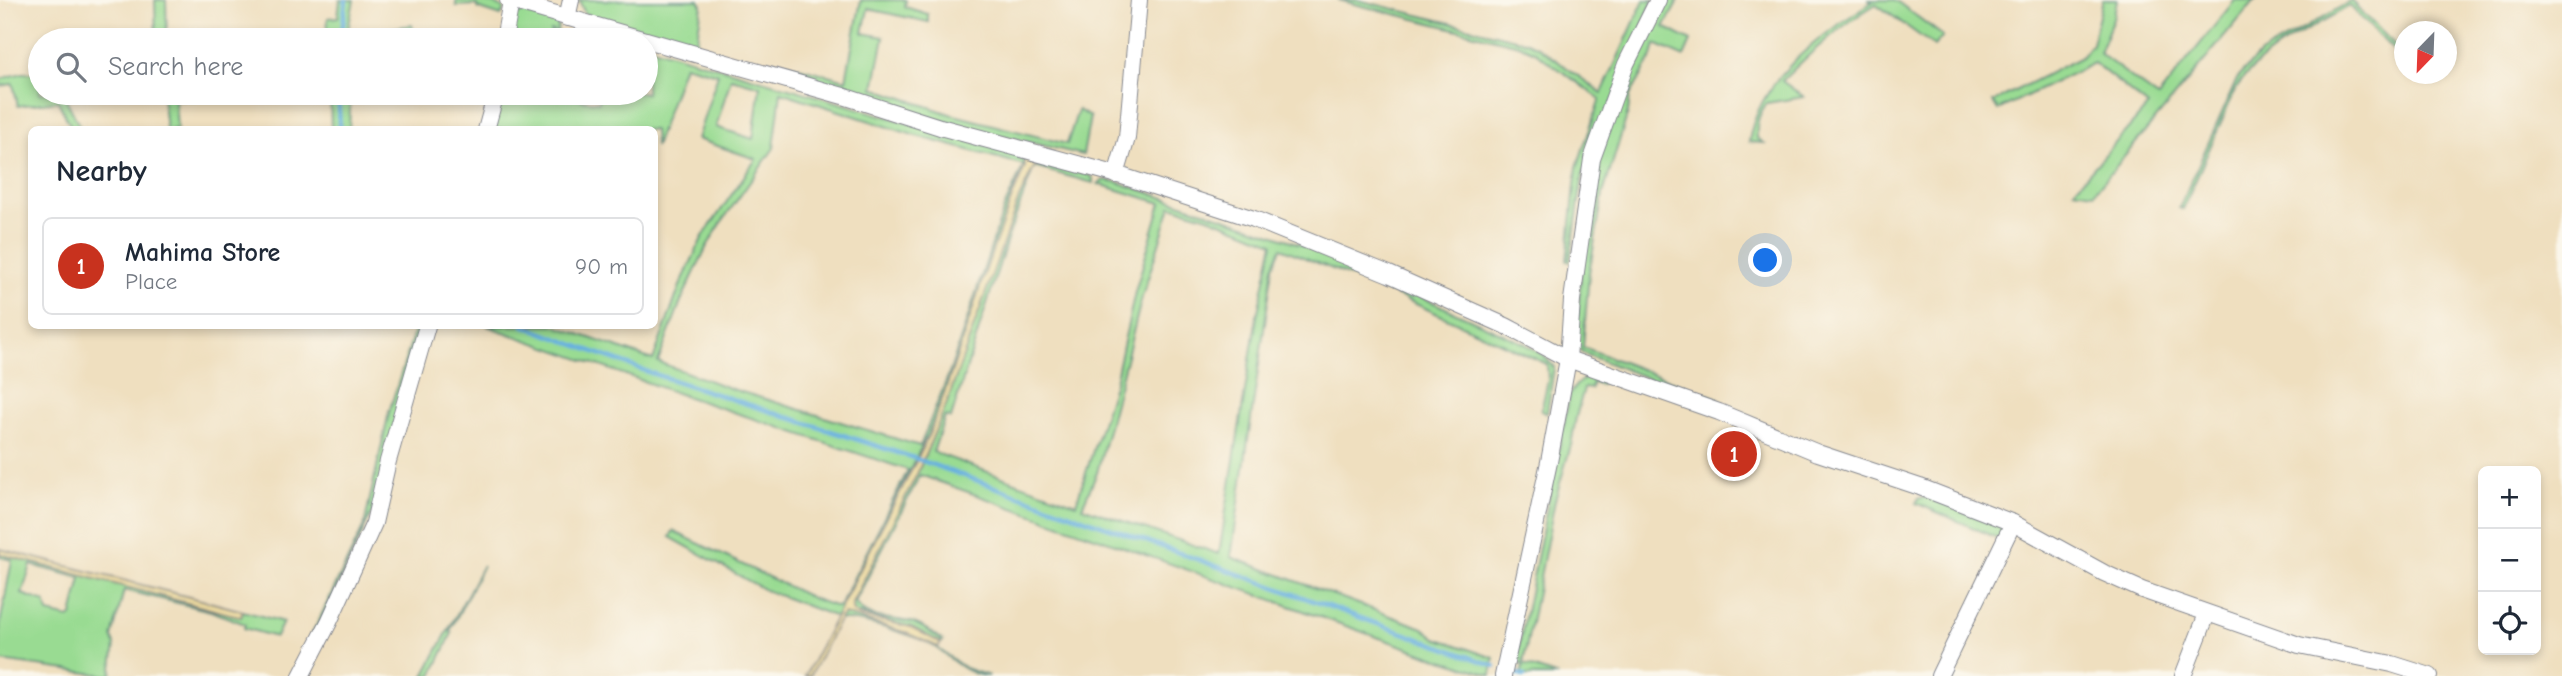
<!DOCTYPE html>
<html lang="en">
<head>
<meta charset="utf-8">
<style>
  :root { --surface:#fff; --page:#f6f6f7; --text:#1f2937; --muted:#747a83; --line:#e0e1e3; --accent:#c8321e }
  body { margin:0; font-family:"Comic Neue",sans-serif; background:var(--page); color:var(--text) }
  .controls { position:absolute; right:21px; bottom:21px; display:grid; overflow:hidden; border-radius:10px; box-shadow:0 4px 10px #0003 }
  .controls button { width:63px; height:63px; display:grid; place-items:center; padding:0; border:0; border-bottom:2px solid var(--line); background:var(--surface); color:var(--text); font:35px sans-serif }
  .compass { position:absolute; left:2394px; top:21px; width:63px; height:63px; border-radius:50%; background:var(--surface); box-shadow:0 4px 10px #0003; rotate:203deg }
  .you { position:absolute; left:1766px; top:261px; width:24px; height:24px; margin:-18px; border:5px solid #fff; border-radius:50%; background:#1a73e8; box-shadow:0 0 0 10px #1a73e833 }
  .badge { display:grid; place-items:center; width:46px; height:46px; border-radius:50%; background:var(--accent); color:#fff; font-size:23px; font-weight:700 }
  .pin { position:absolute; translate:-50% -50%; border:4px solid #fff; box-shadow:0 2px 7px #0006 }
  .list { margin:0; padding:0; list-style:none }
  h2 { display:flex; justify-content:space-between; align-items:center; height:91px; margin:0; padding:0 28px; font-size:30px }
  h2 small { font-size:23px; font-weight:400; color:var(--muted) }
  .list li { display:grid; grid-template-columns:46px 1fr auto; gap:21px; align-items:center; box-sizing:border-box; height:98px; margin:0 14px 14px; padding:0 14px; border:2px solid var(--line); border-radius:10px }
  .list b { display:block; font-size:26px; white-space:nowrap }
  .list p { margin:0; font-size:23px; white-space:nowrap; color:var(--muted) }
  .list em { font-size:23px; font-style:normal; color:var(--muted) }
  .icon { flex:none; width:38px; height:38px; fill:none; stroke:currentColor; stroke-width:2; stroke-linecap:round; stroke-linejoin:round }
  .map { position:relative; flex:none; width:2562px; height:676px; overflow:hidden }
  .search { position:absolute; background:var(--surface); box-shadow:0 4px 10px #0003; left:28px; top:28px; width:630px; height:77px; display:flex; align-items:center; gap:18px; box-sizing:border-box; padding:0 24px; border-radius:38px; color:var(--muted); font-size:26px }
  .panel { position:absolute; background:var(--surface); box-shadow:0 4px 10px #0003; left:28px; top:126px; width:630px; height:203px; border-radius:10px }
  .map>svg:first-child { display:block }
</style>
</head>
<body>
<div class="map">
<svg width="2562" height="676" viewBox="0 0 2562 676">
  <rect width="100%" height="100%" fill="#fbf7ec"/>
  <filter id="ink" filterUnits="userSpaceOnUse"><feTurbulence type="fractalNoise" baseFrequency=".0143" numOctaves="2"/><feDisplacementMap in="SourceGraphic" scale="14" xChannelSelector="R" yChannelSelector="G"/><feConvolveMatrix kernelMatrix="1 2 1 2 8 2 1 2 1" color-interpolation-filters="sRGB"/></filter>
  <filter id="wash" filterUnits="userSpaceOnUse"><feTurbulence type="fractalNoise" baseFrequency=".00686" numOctaves="4" result="noise"/><feDisplacementMap in="SourceGraphic" scale="28" xChannelSelector="R" yChannelSelector="G"/><feGaussianBlur stdDeviation="1.57" result="paint"/><feColorMatrix in="noise" values="0 0 0 0 0 0 0 0 0 0 0 0 0 0 0 0 0 1.4 0 .05"/><feComposite in="paint" operator="in"/></filter>
  <g filter="url(#wash)">
    <rect width="100%" height="100%" fill="#efdfbf"/>
    <!-- green -->
    <g fill="#99db92" stroke="#5a8578" stroke-width="2" fill-rule="evenodd">
      <polygon points="155,0 166,0 167,40 156,40"/>
      <polygon points="340,0 354,0 347,35 412,25 416,40 308,40 309,32 327,33 328,18 338,17"/>
      <path d="M 456,0 C 472,0 491,0 504,9 L 501,16 L 477,8 L 477,5 L 456,6 Z"/>
      <polygon points="579,0 699,0 702,5 696,46 591,18 585,14"/>
      <polygon points="861,0 906,0 905,7 928,14 928,22 868,9 863,33 884,37 874,88 950,114 1067,144 1078,110 1090,117 1083,155 935,119 779,70 780,62 846,80"/>
      <polygon points="1338,0 1358,0 1527,42 1538,47 1602,93 1644,0 1653,0 1583,174 1570,262 1567,260 1577,167 1600,99 1535,52 1519,45"/>
      <path d="M 1667,0 L 1679,0 L 1664,27 L 1691,41 L 1684,57 L 1655,44 L 1652,57 L 1630,96 L 1628,112 L 1603,194 L 1589,273 L 1583,347 L 1719,399 L 1712,403 L 1588,355 L 1581,351 L 1576,343 C 1581,285 1582,224 1597,168 C 1613,109 1639,54 1667,0 Z"/>
      <path d="M 1868,0 L 1895,0 L 1943,36 L 1934,46 L 1876,4 C 1839,27 1813,50 1782,81 L 1804,97 L 1767,103 C 1758,115 1756,124 1757,138 L 1764,143 L 1749,142 C 1758,78 1821,35 1872,2 Z"/>
      <polygon points="2103,0 2117,0 2113,19 2099,53 2158,97 2235,0 2255,0 2094,193 2074,190 2148,106 2094,63 1998,110 1993,102 2083,56 2092,44"/>
      <path d="M 2351,1 L 2403,53 L 2400,57 L 2350,6 C 2310,29 2262,49 2236,88 L 2183,209 L 2179,208 L 2238,77 L 2260,54 Z"/>
      <path d="M 523,12 L 556,21 L 558,25 L 557,32 L 551,31 L 550,40 L 507,40 C 510,28 510,15 523,12 Z"/>
      <path d="M 646,46 L 1021,156 L 1025,161 L 1007,209 L 965,338 L 929,432 L 836,617 L 765,590 L 670,537 L 673,531 L 814,599 L 837,607 L 840,605 L 908,470 L 691,398 L 487,326 L 556,326 L 653,360 L 680,286 L 702,238 L 756,159 L 697,139 L 718,74 L 684,65 L 655,147 L 654,130 L 490,129 L 500,93 L 581,93 L 581,100 L 599,102 L 600,93 L 646,93 ZM 731,78 L 760,86 L 753,139 L 716,127 ZM 781,92 L 916,136 L 1024,165 L 1004,208 L 950,371 L 920,446 L 732,389 L 658,362 L 681,301 L 706,248 L 723,220 L 774,148 Z"/>
      <polygon points="22,73 40,73 40,93 63,93 81,129 72,129 58,101 18,106 13,84 0,86 0,79"/>
      <polygon points="162,93 198,93 198,100 175,99 177,129 166,129"/>
      <polygon points="330,93 351,93 349,129 331,129"/>
      <path d="M 1041,163 L 1088,175 L 1093,178 L 1093,183 L 1034,167 L 1007,240 L 951,418 L 945,417 L 933,452 L 1076,504 L 1115,382 L 1135,292 L 1161,203 L 1098,184 L 1104,180 L 1117,182 L 1275,235 L 1324,253 L 1525,344 L 1544,356 L 1554,367 L 1547,413 L 1541,411 L 1548,380 L 1547,364 L 1394,294 L 1281,248 L 1273,267 L 1231,557 L 1423,628 L 1436,638 L 1494,658 L 1491,675 L 1439,659 L 920,475 L 855,602 C 865,622 895,617 914,623 C 924,627 934,634 943,641 L 941,643 L 911,627 L 855,613 L 852,607 L 854,595 L 917,474 L 945,408 L 1019,198 L 1034,167 ZM 1171,206 L 1208,217 L 1273,243 L 1257,316 L 1219,554 L 1082,507 L 1097,473 L 1142,297 Z"/>
      <polygon points="416,326 423,326 374,508 296,676 292,676 364,526 389,412"/>
      <path d="M 1598,376 L 1613,381 L 1612,384 L 1603,381 L 1601,385 L 1593,382 L 1591,389 L 1584,388 L 1576,417 L 1571,445 L 1555,500 L 1523,664 L 1558,676 L 1521,676 L 1523,665 L 1516,662 L 1570,394 C 1577,382 1583,377 1598,376 Z"/>
      <polygon points="1919,498 1929,498 2015,532 1997,538 1916,503"/>
      <path d="M 0,554 L 241,617 L 243,611 L 283,622 L 276,637 L 244,628 L 245,624 L 211,611 L 124,590 L 112,637 L 115,644 L 111,676 L 0,661 L 0,624 L 12,560 L 0,557 ZM 31,565 L 81,578 L 72,616 L 69,618 L 48,613 L 45,602 L 22,594 Z"/>
      <polygon points="483,565 450,631 452,633 432,676 424,676"/>
      <path d="M 845,614 L 926,640 L 965,668 L 989,676 C 965,676 952,658 933,646 C 916,635 856,618 838,620 Z"/>
    </g>
    <!-- sand -->
    <g fill="#eeda9e" stroke="#84847e" stroke-width="2">
      <path d="M 1021,156 L 1041,163 L 1034,167 L 1019,198 L 945,408 L 917,474 L 852,603 L 852,610 L 860,616 L 911,627 L 941,643 L 938,647 L 904,632 L 844,614 L 840,618 L 810,676 L 805,676 C 830,629 854,582 878,534 C 896,499 916,465 931,429 C 965,342 987,253 1025,167 L 1025,161 Z"/>
      <polygon points="0,549 213,603 243,611 241,617 0,554"/>
    </g>
    <g fill="none" stroke-linecap="round" stroke-linejoin="round">
      <!-- stream -->
      <g stroke="#68b0e0" stroke-width="4.5">
        <polyline points="341,40 346,0"/>
        <polyline points="338,93 340,130"/>
        <polyline points="524,326 651,373 914,458 1495,666"/>
        <polyline points="1514,673 1524,676"/>
      </g>
    </g>
  </g>
  <g filter="url(#ink)">
    <g fill="none" stroke-linecap="round" stroke-linejoin="round">
      <defs>
        <g id="street">
          <polyline points="508,0 645,40"/>
          <polyline points="567,18 571,0"/>
          <polyline points="504,40 511,1"/>
          <polyline points="646,40 843,96 940,127 1122,176 1254,219 1389,274 1506,326 1568,359 1719,412 1818,453 1920,487 2013,523 2104,573 2142,590 2299,645 2392,664 2430,676"/>
          <polyline points="486,130 496,93"/>
          <polyline points="1116,175 1127,138 1139,0"/>
          <polyline points="301,676 329,622 374,523 388,461 427,326"/>
          <polyline points="1503,676 1549,462 1568,359 1572,300 1592,159 1626,64 1658,0"/>
          <polyline points="1939,676 2013,523"/>
          <polyline points="2183,676 2207,614"/>
        </g>
      </defs>
      <!-- street casing -->
      <use href="#street" stroke="#85878e" stroke-width="18"/>
      <!-- street -->
      <use href="#street" stroke="#fff" stroke-width="16"/>
    </g>
  </g>
</svg>
<div class="controls">
<button>+</button>
<button>−</button>
<button><svg class="icon" aria-label="locate" viewBox="0 0 24 24"><circle cx="12" cy="12" r="6"/><path d="M12 2v4M12 18v4M2 12h4M18 12h4"/></svg></button>
</div>
<svg class="compass" viewBox="-18 -18 36 36"><path d="M0-13l5 13h-10z" fill="#e53935"/><path d="M0 13l5-13h-10z" fill="#747a83"/></svg>
<div class="you"></div>
<div class="pin badge" style="left:1734px;top:454px">1</div>
<div class="search"><svg class="icon" aria-label="search" viewBox="0 0 24 24"><circle cx="10" cy="10" r="6"/><path d="M15 15l6 6"/></svg>Search here</div>
<section class="panel">
<h2>Nearby<small></small></h2>
<ul class="list">
<li><span class="badge">1</span><div><b>Mahima Store</b><p>Place</p></div><em>90 m</em></li>
</ul>
</section>
</div>
</body>
</html>
